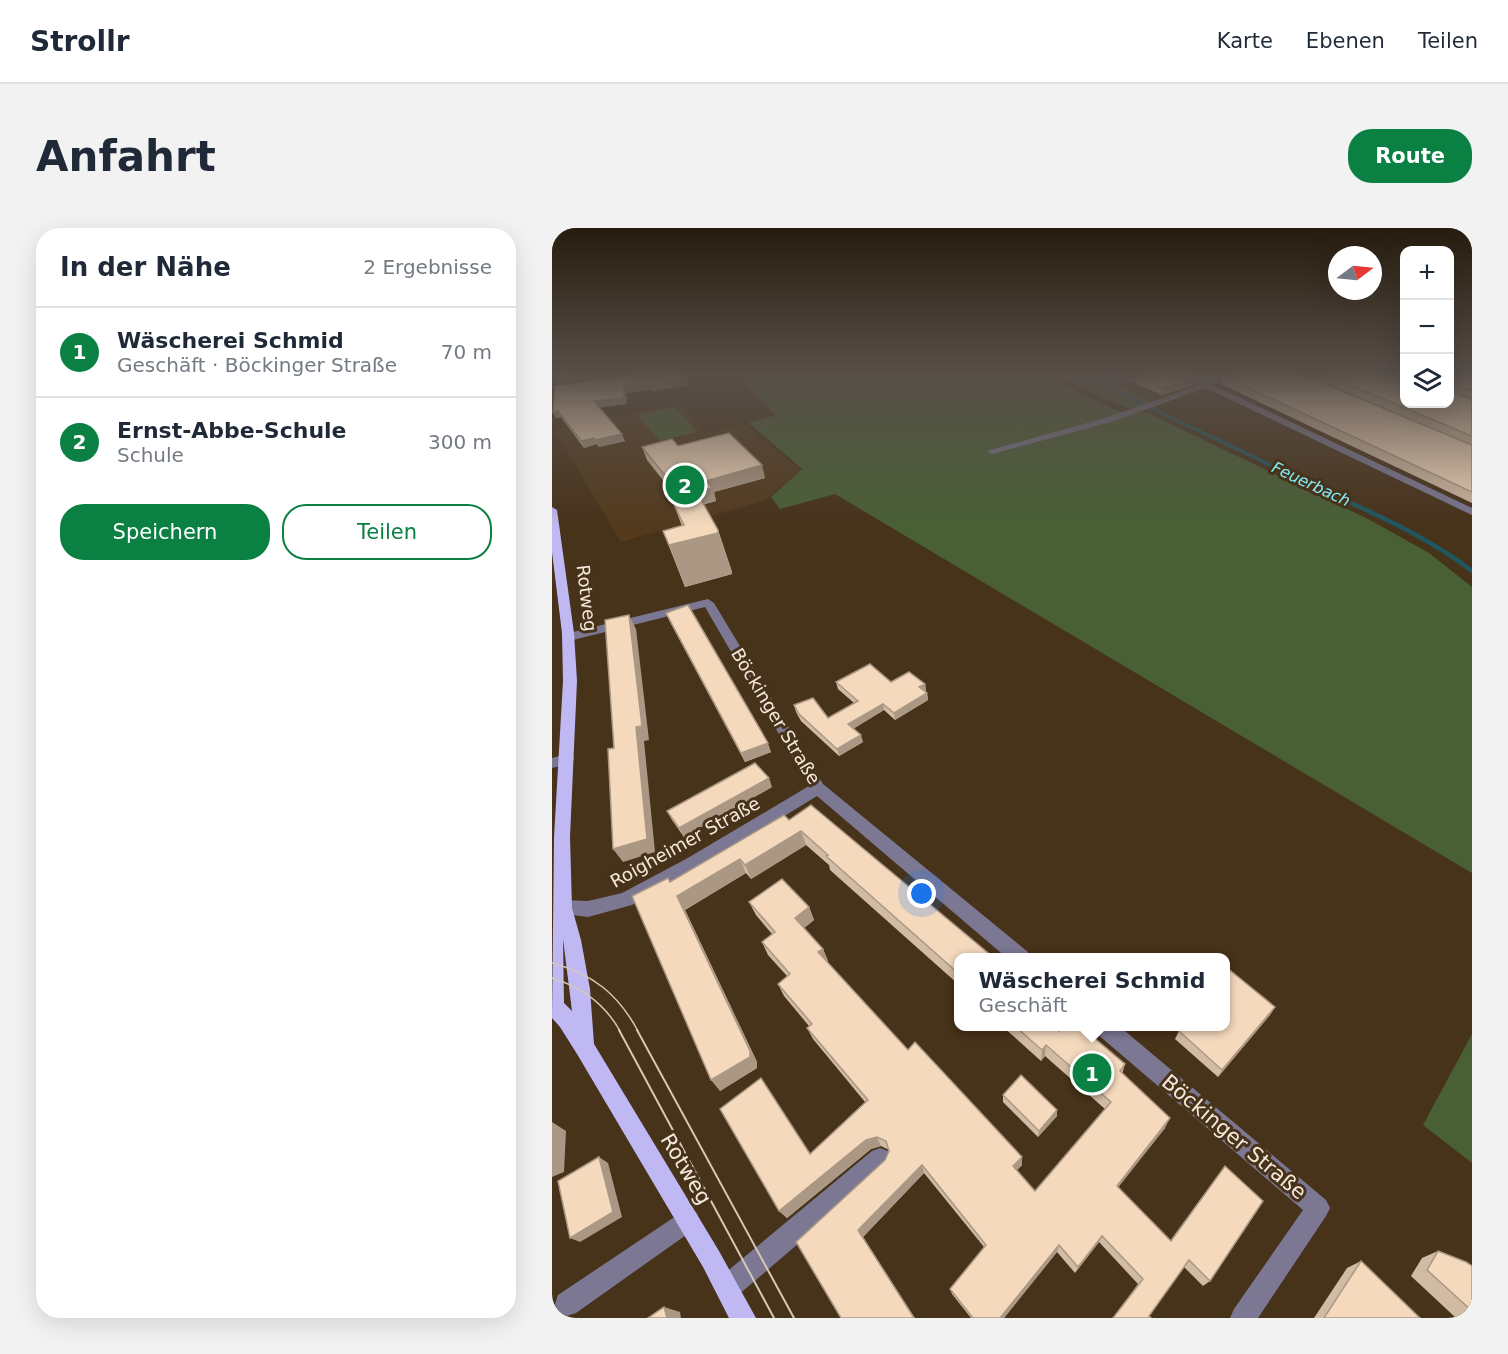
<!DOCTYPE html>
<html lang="de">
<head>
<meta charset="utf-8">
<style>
  :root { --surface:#fff; --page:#f2f2f3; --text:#1f2937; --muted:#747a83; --line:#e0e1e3; --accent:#0b8043 }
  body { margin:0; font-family:"DejaVu Sans",sans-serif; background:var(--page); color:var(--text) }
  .controls { position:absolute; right:18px; top:18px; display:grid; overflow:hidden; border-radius:12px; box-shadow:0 6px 24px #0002 }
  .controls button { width:54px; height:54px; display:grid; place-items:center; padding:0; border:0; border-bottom:2px solid var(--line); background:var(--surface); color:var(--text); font:30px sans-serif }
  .compass { position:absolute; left:776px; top:18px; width:54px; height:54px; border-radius:50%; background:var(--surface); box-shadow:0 6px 24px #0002; rotate:74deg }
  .you { position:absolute; left:370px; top:666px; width:21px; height:21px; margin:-15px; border:4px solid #fff; border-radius:50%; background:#1a73e8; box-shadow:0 0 0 9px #1a73e833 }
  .badge { display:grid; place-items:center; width:39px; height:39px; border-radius:50%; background:var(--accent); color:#fff; font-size:20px; font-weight:700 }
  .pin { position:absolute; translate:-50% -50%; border:3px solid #fff; box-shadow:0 2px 6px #0006 }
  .popup { position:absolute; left:402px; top:725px; width:276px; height:78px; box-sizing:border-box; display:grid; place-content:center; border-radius:12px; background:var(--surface); filter:drop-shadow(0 2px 4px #0005); font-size:20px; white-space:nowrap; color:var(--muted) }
  .popup b { font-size:22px; color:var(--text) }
  .popup::after { content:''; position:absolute; left:50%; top:100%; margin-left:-12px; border:12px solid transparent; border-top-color:var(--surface) }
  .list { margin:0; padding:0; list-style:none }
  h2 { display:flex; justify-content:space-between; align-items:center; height:78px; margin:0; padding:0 24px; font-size:26px }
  h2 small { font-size:20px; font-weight:400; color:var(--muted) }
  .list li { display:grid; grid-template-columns:39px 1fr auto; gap:18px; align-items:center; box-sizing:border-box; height:90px; padding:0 24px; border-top:2px solid var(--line) }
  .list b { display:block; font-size:22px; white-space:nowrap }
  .list p { margin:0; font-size:20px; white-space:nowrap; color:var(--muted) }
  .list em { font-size:20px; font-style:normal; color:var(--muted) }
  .actions { display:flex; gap:12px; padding:18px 24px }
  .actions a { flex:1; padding:14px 0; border:2px solid var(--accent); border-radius:24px; text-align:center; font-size:21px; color:var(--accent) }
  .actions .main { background:var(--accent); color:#fff }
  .icon { flex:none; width:33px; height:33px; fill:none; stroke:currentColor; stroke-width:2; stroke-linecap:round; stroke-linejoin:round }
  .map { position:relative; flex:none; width:920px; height:1090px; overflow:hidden; border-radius:24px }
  header { display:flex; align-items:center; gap:36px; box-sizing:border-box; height:84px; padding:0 30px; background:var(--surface); border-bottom:2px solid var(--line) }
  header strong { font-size:28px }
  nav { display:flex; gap:33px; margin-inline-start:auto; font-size:21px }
  .intro { display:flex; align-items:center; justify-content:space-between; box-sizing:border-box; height:144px; padding:0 36px }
  h1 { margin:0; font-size:42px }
  .button { padding:15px 27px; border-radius:24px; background:var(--accent); color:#fff; font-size:21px; font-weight:700 }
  main { display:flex; gap:36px; padding:0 36px }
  aside { flex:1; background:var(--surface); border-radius:24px; box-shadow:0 6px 24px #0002 }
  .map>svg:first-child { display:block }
</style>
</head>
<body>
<header>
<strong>Strollr</strong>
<nav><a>Karte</a><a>Ebenen</a><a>Teilen</a></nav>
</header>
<div class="intro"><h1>Anfahrt</h1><a class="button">Route</a></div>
<main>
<aside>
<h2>In der Nähe<small>2 Ergebnisse</small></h2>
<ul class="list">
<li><span class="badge">1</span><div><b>Wäscherei Schmid</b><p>Geschäft · Böckinger Straße</p></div><em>70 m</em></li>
<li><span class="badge">2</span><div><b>Ernst-Abbe-Schule</b><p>Schule</p></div><em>300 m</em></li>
</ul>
<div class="actions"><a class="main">Speichern</a><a>Teilen</a></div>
</aside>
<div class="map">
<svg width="920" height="1090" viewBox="0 0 920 1090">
  <rect width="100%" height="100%" fill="#47321a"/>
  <!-- built -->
  <g fill="#533a1d">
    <polygon points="546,146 686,146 606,178"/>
    <polygon points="127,174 153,205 191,196 248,242 214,272 69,314 2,201 59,187 63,190"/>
  </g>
  <!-- green -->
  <g fill="#496035">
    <polygon points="191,146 490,146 565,183 596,185 818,292 877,325 920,359 920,645 283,266 228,281 219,269 250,241 197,195 224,187 199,162"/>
    <polygon points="500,146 543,146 600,173 584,181 573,179"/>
    <polygon points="122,179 145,204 108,213 86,188"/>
    <polygon points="920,806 920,935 871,897"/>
  </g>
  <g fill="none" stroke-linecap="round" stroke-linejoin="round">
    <!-- stream-far1 -->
    <polyline stroke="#20575f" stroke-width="4" points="528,146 762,258"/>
    <!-- stream -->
    <path stroke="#20575f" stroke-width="4.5" d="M 759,256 C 813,282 872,306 920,343"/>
    <!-- minor -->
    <g fill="#7c7894" fill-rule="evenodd">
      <path d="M 554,146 C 562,146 567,149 574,150 C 583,151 599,146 610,146 L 575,155 Z"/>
      <polygon points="627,146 637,146 654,154 678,146 689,146 661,157 920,280 920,287 654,160 559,194 440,226 435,223 553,190 647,157"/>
      <polygon points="156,371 162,375 271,556 476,724 478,730 455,730 265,568 146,641 80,677 36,689 5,685 2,680 5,675 11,672 36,673 70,665 134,631 257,558 153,379 17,413 11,409 13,406"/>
      <polygon points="15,526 20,527 22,531 20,535 0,540 0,530"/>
      <polygon points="541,798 567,798 774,972 778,980 774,988 706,1090 678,1090 682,1081 751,982 544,805"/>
      <polygon points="328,920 336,923 339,931 336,939 185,1068 176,1071 167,1068 164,1059 167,1050 320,923"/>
      <polygon points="136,980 144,984 148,992 144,1000 24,1085 15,1088 6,1085 3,1076 6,1067"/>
    </g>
    <!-- major -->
    <path fill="#c0b8f3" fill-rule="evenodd" d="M 0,279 L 5,282 L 22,405 L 25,453 L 18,609 L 20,680 L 29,712 L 38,761 L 42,816 L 167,1023 L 204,1090 L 177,1090 L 151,1039 L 25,826 L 8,799 L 0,790 L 2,609 L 11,453 L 10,405 L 0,324 ZM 11,711 L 20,783 L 12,775 Z"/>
    <!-- tram-far1 -->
    <g stroke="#d6c8b8" stroke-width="1.5">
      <path d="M 0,735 C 41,746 66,766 86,803"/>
      <path d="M 0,750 C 29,759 53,776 68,803"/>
    </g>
    <!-- tram -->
    <g stroke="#d6c8b8" stroke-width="2">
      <polyline points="67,802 222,1090"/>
      <polyline points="85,802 242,1090"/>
    </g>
  </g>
  <!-- wall -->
  <g fill="#d2bba3">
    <polygon points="81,146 135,157 100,163 100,161 74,165 75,176 47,179 73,213 47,219 45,216 32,220 9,189 4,190 1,184"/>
    <polygon points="567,146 638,146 643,149 642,157 610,167 583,155 584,148 587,147 578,148"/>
    <polygon points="642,146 671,146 654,152"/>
    <polygon points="752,146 852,146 852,176 897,146 920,146 920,275 669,156 671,148 842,184"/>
    <polygon points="126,218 213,250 162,264 164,273 152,276 166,302 180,344 180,346 133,359 111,303 130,298 122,277 129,275 95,232 90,219"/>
    <polygon points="114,385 219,524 193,534 118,394"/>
    <polygon points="284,454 339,454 373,456 374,463 373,464 375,465 376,472 343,492 332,482 302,500 311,514 287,528 249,493 244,484 242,477 276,490 302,475 286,461"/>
    <polygon points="220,559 132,609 120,592 115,583"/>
    <polygon points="237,592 406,729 406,756 278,642 277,637 254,617 199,651 194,645 133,682 205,834 205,840 168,863 118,654"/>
    <polygon points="197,674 257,679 262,692 252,700 271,721 276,733 275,734 356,822 470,929 470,937 465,942 483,963 553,881 493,828 489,833 450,798 502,798 507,803 573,836 570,846 613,900 566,959 618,1013 673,938 658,1053 651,1058 632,1039 561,1090 586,1056 547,1014 523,1045 505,1024 452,1090 419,1090 400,1066 398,1061 432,1019 372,945 311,1009 244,1014 333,932 337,923 337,922 329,918 319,921 235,990 227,983 216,861 258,926 313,874 261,811 255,800 257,798 232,768 226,756 235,748 216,727 210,714 220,706 204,687"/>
    <polygon points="723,779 718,787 666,849 623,811 627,803"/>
    <polygon points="451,867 505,888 486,909 451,874"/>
    <polygon points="886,1023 920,1038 920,1090 904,1090 859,1048 870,1030"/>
    <polygon points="809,1033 868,1090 762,1090 795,1040"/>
  </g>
  <!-- shaded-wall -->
  <g fill="#ab9884">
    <polygon points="28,146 72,146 6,156 4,150"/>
    <polygon points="134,146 136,146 135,157 100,163 100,161 74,165 75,176 45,180 42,173 72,158"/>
    <polygon points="578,146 595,146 578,148"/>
    <polygon points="655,146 671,146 654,152"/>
    <polygon points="643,149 642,157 610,167 611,160"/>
    <polygon points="6,183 9,189 4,190 1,184"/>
    <polygon points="70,206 73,213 47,219 44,212"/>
    <polygon points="42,210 45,216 32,220 29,213"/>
    <polygon points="210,237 213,250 162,264 164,273 134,282 130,268 154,253"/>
    <polygon points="166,302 180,344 180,346 133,359 117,317"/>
    <polygon points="77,387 84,401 97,512 92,513 103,624 71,634 61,621 84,499"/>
    <polygon points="373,456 374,463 368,466 367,459"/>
    <polygon points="375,465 376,472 343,492 342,485"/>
    <polygon points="331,476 332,482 298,503 296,496"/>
    <polygon points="309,507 311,514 287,528 285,521"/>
    <polygon points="216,515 219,524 193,534 189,525"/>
    <polygon points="217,550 220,559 132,609 127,600"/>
    <polygon points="249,603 254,617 199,651 193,637"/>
    <polygon points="188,631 194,645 133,682 205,834 205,840 168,863 159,852 124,664"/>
    <polygon points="257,679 262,692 248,703 243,690"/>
    <polygon points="271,721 276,733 272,737 266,724"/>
    <polygon points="723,779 718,787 666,849 670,842"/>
    <polygon points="494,817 493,828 489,833 490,822"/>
    <polygon points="505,882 505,888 486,909 487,903"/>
    <polygon points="618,890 613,900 561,966 565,958"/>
    <polygon points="0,894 14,903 12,944 0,949"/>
    <polygon points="325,909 329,918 319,921 235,990 227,983 314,912"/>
    <polygon points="47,929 56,935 70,989 28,1014 18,1010"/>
    <polygon points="470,929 470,937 461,946 461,938"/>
    <polygon points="370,937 372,945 311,1009 363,1090 362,1090 306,1002"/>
    <polygon points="550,1008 547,1014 523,1045 526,1039"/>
    <polygon points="507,1017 505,1024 452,1090 448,1090"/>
    <polygon points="112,1079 128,1084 129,1090 115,1090"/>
  </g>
  <!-- building -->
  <g fill="#f4d9bd" stroke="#ab9884" stroke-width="1.5">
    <polygon points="3,146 28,146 4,150"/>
    <polygon points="81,146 134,146 133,151 98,157 97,155 72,158 72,170 42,173 70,206 44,212 42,210 29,213 6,183 1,184 3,158"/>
    <polygon points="590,146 638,146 643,149 611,160 584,148"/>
    <polygon points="677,146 749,146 920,217 920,264 671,148"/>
    <polygon points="772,146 850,146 852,147 852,176 897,176 897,146 920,146 920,162 900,156 901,165 920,171 920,208"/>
    <polygon points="177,205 210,237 154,253 160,260 130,268 90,219 120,211 126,218"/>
    <polygon points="148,270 166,302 166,305 117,317 111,303 132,297 122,277"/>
    <polygon points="136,377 216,515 189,525 114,385"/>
    <polygon points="77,387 90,498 84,499 95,611 61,621 56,521 62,520 53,392"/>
    <polygon points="318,436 339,454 357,444 373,456 367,459 375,465 342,485 331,476 296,496 309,507 285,521 247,486 242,477 261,470 276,490 306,473 284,454"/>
    <polygon points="203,535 217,550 127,600 115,583"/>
    <polygon points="259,577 441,729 406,729 406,745 274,628 276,627 249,603 193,637 188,631 125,668 198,823 198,829 159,852 80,668 116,650 118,654 232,587 237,592"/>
    <polygon points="230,651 257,679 243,690 271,721 266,724 356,822 363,814 470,929 461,938 483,963 559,874 494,817 490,822 463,798 502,798 507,803 510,798 528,798 573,836 568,843 618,890 565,958 619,1013 673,938 711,973 658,1053 637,1032 597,1088 599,1090 561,1090 591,1051 550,1008 526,1039 507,1017 448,1090 421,1090 398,1061 434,1017 370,937 306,1002 362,1090 289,1090 244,1014 333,932 337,923 334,913 325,909 314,912 227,983 168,881 209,850 258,926 316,872 255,800 260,796 226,756 238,746 210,714 223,704 197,674"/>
    <polygon points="674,739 723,779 670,842 627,803 631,798 674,798"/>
    <polygon points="469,847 505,882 487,903 451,867"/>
    <polygon points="47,929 61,984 18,1010 6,953"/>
    <polygon points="886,1023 914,1034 920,1038 920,1083 875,1042"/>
    <polygon points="809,1033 868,1090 772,1090"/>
    <polygon points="112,1079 115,1090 96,1090"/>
  </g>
  <!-- sky -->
  <linearGradient id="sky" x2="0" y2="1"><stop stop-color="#271c0e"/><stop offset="0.49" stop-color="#584f49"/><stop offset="1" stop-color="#584f49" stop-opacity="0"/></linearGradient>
  <rect width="920" height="299" fill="url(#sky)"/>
  <g text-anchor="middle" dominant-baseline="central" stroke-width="6" stroke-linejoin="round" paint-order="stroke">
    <!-- far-water labels -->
    <g font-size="16" font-style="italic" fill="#81edfc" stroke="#47321a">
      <text transform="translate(759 256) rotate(25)">Feuerbach</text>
    </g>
    <!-- street labels -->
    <g font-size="18" fill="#f6e9db" stroke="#47321a">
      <text transform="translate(35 370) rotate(83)">Rotweg</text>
      <text transform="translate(224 488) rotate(59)">Böckinger Straße</text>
      <text transform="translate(133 614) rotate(-29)">Roigheimer Straße</text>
    </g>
    <!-- near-street labels -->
    <g font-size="21" fill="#f6e9db" stroke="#47321a">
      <text transform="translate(682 909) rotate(40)">Böckinger Straße</text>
      <text transform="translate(134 941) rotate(59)">Rotweg</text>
    </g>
  </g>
</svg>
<div class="controls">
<button>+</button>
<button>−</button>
<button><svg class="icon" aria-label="layers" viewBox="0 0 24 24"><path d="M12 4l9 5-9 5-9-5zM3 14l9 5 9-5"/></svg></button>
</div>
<svg class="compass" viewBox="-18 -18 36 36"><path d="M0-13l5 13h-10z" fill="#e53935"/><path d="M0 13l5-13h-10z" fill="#747a83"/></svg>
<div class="you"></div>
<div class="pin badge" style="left:540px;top:845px">1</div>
<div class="popup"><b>Wäscherei Schmid</b>Geschäft</div>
<div class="pin badge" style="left:133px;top:257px">2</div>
</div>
</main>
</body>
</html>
